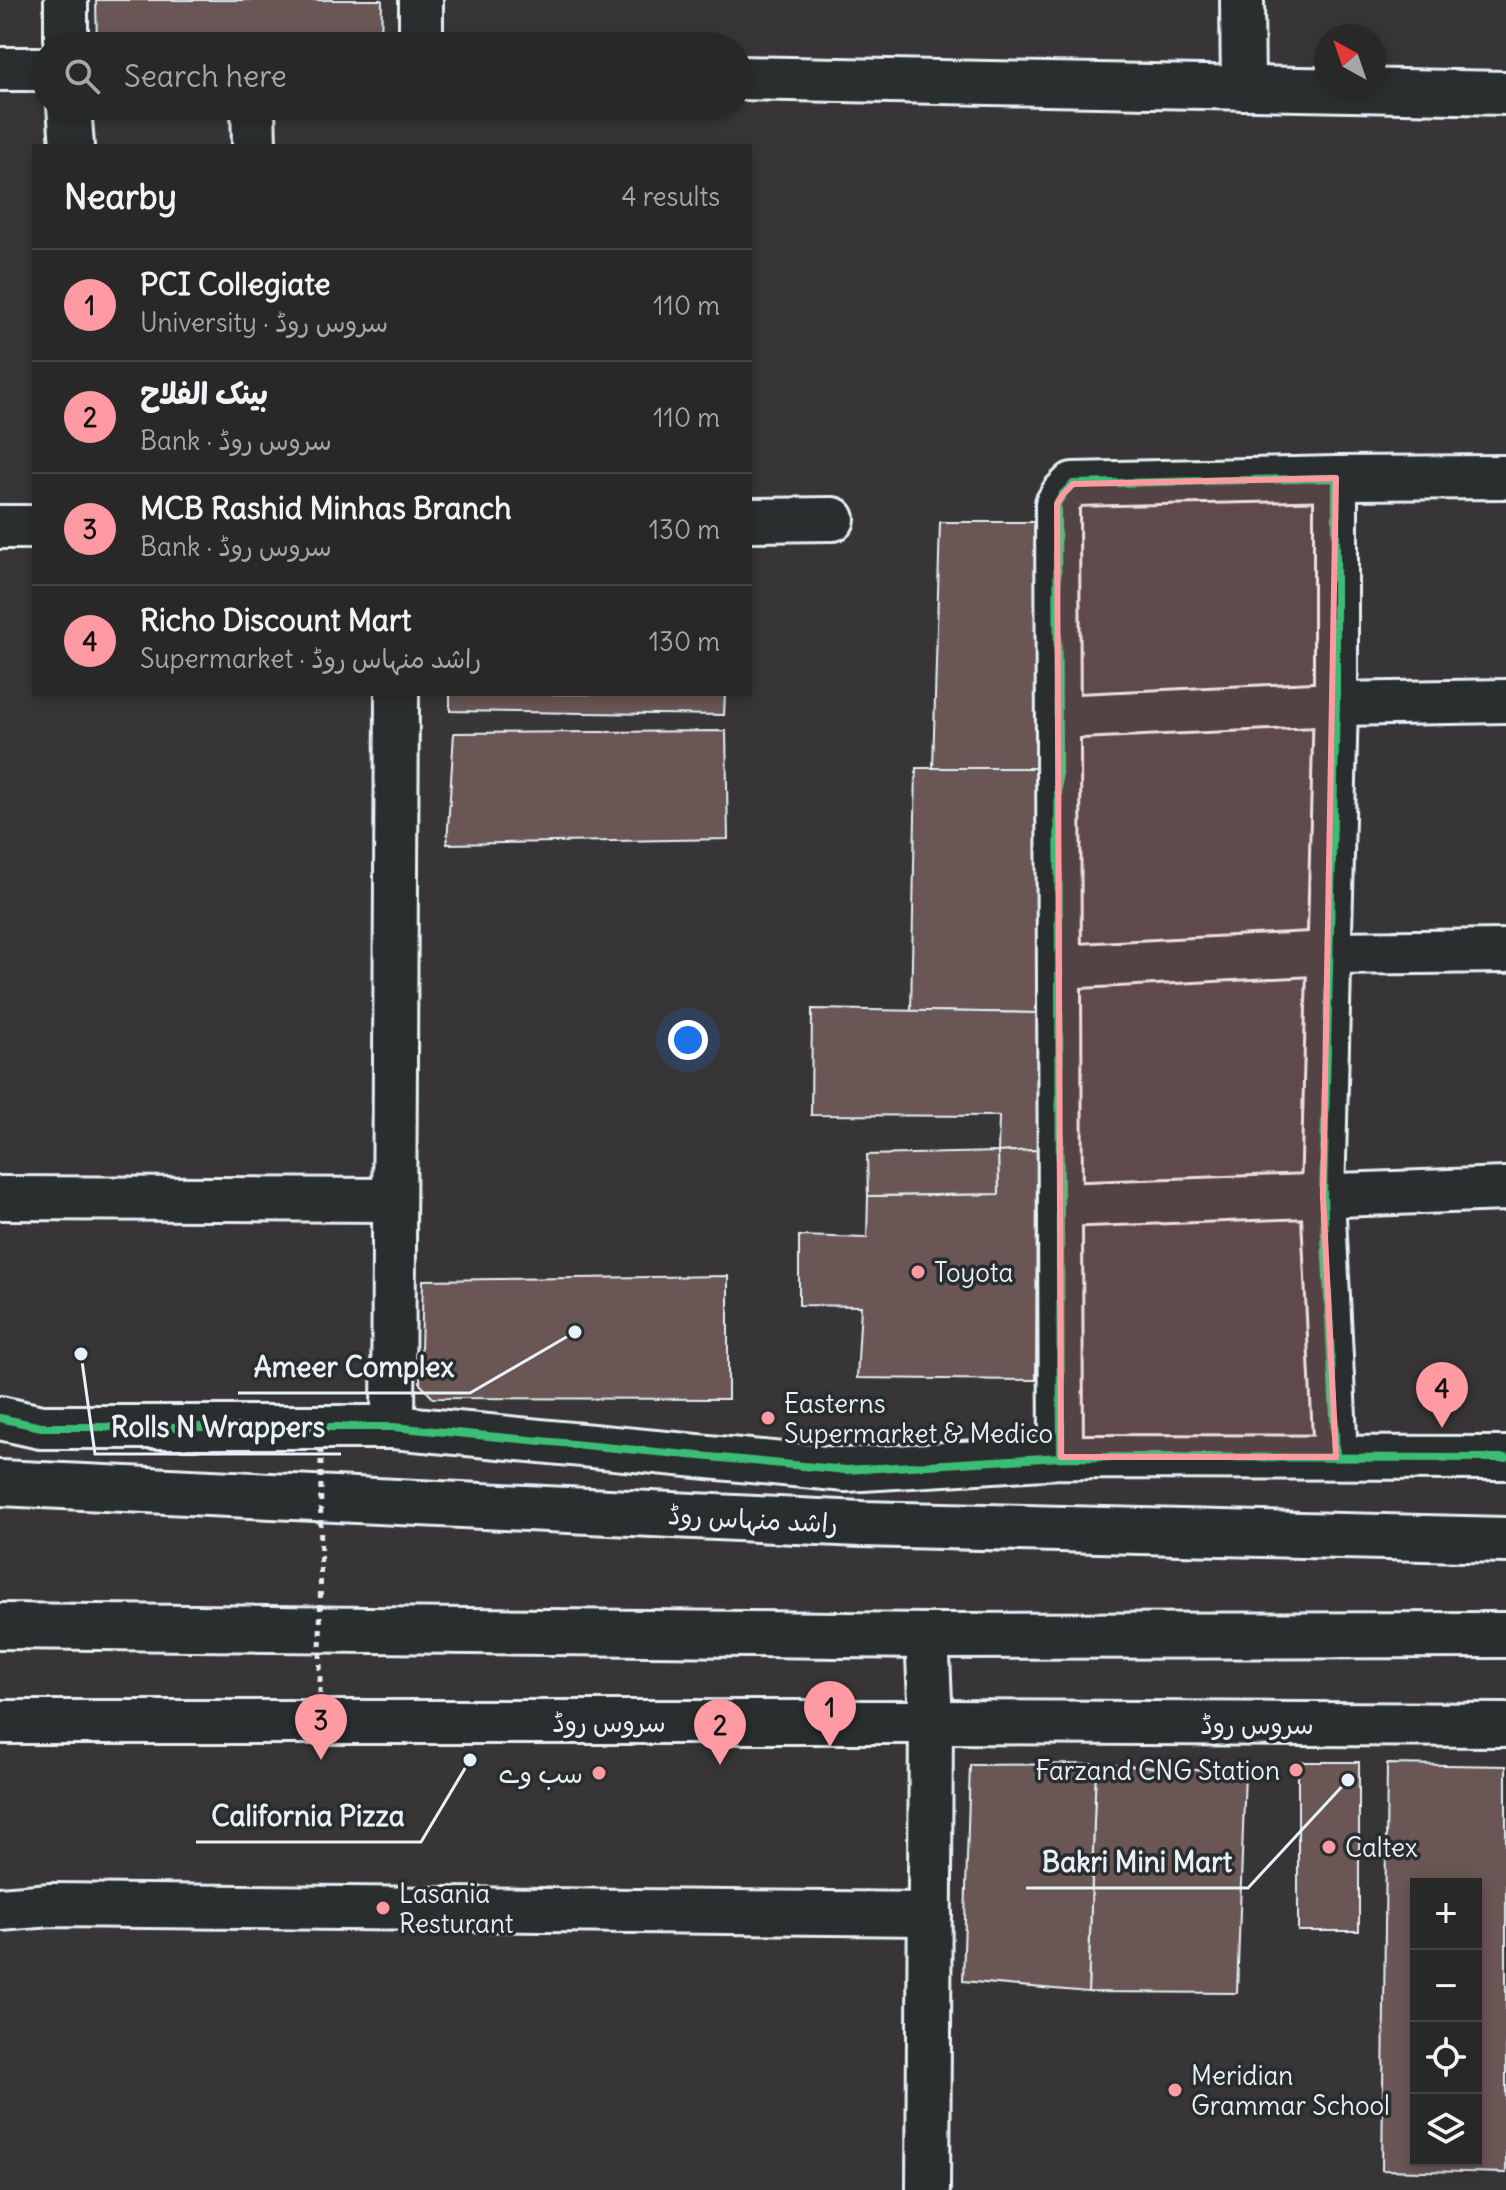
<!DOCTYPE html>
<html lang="en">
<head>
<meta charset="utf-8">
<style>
  :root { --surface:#292828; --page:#353434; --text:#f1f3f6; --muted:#a5a6a8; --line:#454445; --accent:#ff9aa2 }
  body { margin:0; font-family:Delius,"Playpen Sans Arabic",sans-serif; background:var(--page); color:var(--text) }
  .controls { position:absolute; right:24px; bottom:24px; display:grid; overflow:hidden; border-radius:0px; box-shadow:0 4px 12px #0003 }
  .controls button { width:72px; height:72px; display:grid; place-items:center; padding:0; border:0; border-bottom:2px solid var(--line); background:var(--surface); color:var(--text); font:40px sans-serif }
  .compass { position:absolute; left:1314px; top:24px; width:72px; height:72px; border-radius:50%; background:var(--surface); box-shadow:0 4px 12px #0003; rotate:320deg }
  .you { position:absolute; left:688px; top:1040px; width:28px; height:28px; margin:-20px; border:6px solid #fff; border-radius:50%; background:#1a73e8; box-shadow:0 0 0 12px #1a73e833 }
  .badge { display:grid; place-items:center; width:52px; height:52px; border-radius:50%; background:var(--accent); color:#111; font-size:26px; font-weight:700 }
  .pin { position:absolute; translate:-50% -66px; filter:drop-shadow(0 2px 4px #0008) }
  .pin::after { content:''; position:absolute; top:42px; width:28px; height:24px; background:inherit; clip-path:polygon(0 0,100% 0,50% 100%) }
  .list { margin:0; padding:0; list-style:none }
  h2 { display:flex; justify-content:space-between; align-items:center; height:104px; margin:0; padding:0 32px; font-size:34px }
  h2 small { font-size:26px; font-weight:400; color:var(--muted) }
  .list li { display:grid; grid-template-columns:52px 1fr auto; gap:24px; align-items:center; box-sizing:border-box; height:112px; padding:0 32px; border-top:2px solid var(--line) }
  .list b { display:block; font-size:30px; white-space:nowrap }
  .list p { margin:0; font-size:26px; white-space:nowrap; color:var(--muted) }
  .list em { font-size:26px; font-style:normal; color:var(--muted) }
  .icon { flex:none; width:44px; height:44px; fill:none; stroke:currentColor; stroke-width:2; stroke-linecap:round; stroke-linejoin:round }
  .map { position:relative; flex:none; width:1506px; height:2190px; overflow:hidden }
  .search { position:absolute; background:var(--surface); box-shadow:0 4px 12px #0003; left:32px; top:32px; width:720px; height:88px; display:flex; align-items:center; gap:20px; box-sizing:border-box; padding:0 28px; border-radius:44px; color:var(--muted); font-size:30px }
  .panel { position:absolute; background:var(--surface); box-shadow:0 4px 12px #0003; left:32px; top:144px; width:720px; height:552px; border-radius:0px }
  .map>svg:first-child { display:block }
</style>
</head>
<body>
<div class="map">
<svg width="1506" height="2190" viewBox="0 0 1506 2190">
  <rect width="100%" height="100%" fill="#373536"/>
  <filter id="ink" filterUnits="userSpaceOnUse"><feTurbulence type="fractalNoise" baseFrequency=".0125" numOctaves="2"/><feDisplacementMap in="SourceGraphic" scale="16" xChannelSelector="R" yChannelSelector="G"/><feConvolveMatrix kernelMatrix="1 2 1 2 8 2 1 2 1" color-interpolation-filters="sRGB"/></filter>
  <g filter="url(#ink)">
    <!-- building -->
    <g fill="#695754" stroke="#e8f1f8" stroke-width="2" fill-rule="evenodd">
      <polygon points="96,0 382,0 381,46 97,45"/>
      <polygon points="940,522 1038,522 1038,768 933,768"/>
      <polygon points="450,694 725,694 724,715 450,711"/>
      <polygon points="726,731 728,839 447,844 454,733"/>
      <polygon points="916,768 1038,768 1036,1013 911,1011"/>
      <polygon points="812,1009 1037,1013 1037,1150 998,1152 999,1116 811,1115"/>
      <polygon points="1037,1150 1036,1380 857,1378 861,1306 799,1305 799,1236 867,1238 868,1196 999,1194 998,1152"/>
      <polygon points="998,1152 999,1194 868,1196 867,1155"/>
      <polygon points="728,1276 728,1399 433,1398 420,1384 423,1280"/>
      <rect x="1298" y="1762" width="61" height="169"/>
      <polygon points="1096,1764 1245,1773 1237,1993 1088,1992"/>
      <polygon points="1096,1764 1088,1992 963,1981 970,1765"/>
      <path d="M 1387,1764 L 1506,1766 L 1506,2173 L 1382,2170 ZM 1416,1884 L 1476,1884 L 1476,2160 L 1416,2160 Z"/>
    </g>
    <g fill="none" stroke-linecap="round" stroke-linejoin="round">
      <defs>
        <g id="minor">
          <polyline points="66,0 66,46"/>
          <polyline points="1242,0 1243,88"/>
          <polyline points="421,46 421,0"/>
          <polyline points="0,69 46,69"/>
          <polyline points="738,78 1506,93"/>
          <polyline points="69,106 72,146"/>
          <polyline points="253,106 254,146"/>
          <polyline points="1336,478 1506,477"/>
          <polyline points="750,520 833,519"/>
          <polyline points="0,527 34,527"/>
          <polyline points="1058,717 1336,704 1506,701"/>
          <polyline points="1059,967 1331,953 1506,951"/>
          <polyline points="0,1198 394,1200"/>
          <polyline points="1060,1205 1506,1189"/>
          <polyline points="0,1418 41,1427 393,1427 846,1470 1061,1457 1506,1458"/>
          <polyline points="393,1427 397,694"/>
          <polyline points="1061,1457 1057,504 1063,494 1073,484 1336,478 1336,704 1323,1197 1336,1457"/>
          <polyline points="927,1636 931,1722 928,2190"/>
          <polyline points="0,1722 941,1722 1506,1725"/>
          <polyline points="0,1909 51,1905 930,1914"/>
        </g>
        <g id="major">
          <polyline points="0,1483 861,1524 1506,1540"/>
          <polyline points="0,1626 927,1636 1506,1635"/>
        </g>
      </defs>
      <!-- minor casing -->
      <use href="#minor" stroke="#e8f1f8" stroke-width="48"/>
      <!-- major casing -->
      <use href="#major" stroke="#e8f1f8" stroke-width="50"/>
      <!-- minor -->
      <use href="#minor" stroke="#2a2d2e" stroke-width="42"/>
      <!-- major -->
      <use href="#major" stroke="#2a2d2e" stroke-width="44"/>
      <!-- path-bridge -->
      <polyline stroke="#e8f1f8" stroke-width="5" stroke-dasharray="6 6" stroke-linecap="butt" points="320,1694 321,1448"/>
      <defs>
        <g id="cycleway">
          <polyline points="0,1418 41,1427 393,1427 846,1470 1061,1457 1506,1458"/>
          <polyline points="1061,1457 1057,504 1063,494 1073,484 1336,478 1336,704 1323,1197 1336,1457"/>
        </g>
      </defs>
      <!-- cycleway casing -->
      <use href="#cycleway" stroke="#2a2d2e" stroke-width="13"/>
      <!-- cycleway -->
      <use href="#cycleway" stroke="#3abd76" stroke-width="8"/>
    </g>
  </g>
  <!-- marked area -->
  <path fill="#ff9aa2" fill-opacity="0.2" stroke="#ff9aa2" stroke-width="6" stroke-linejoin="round" d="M 1336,478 L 1323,1197 L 1336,1457 L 1061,1457 L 1057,504 L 1063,494 L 1073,484 Z"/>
  <!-- markers -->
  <g fill="#ff9aa2" stroke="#2a2d2e" stroke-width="3">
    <circle cx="918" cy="1272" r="8"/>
    <circle cx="768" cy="1418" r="8"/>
    <circle cx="1296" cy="1770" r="8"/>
    <circle cx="599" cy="1773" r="8"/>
    <circle cx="1329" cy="1847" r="8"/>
    <circle cx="383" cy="1908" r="8"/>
    <circle cx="1175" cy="2090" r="8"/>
  </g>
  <g text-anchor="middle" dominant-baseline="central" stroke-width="7" stroke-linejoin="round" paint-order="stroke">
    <!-- poi labels -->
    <g font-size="26" fill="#e8f1f8" stroke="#2a2d2e" text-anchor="start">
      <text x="934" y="1272">Toyota</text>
      <text x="784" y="1403">Easterns<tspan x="784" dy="30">Supermarket &amp; Medico</tspan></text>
      <text x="1280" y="1770" text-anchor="end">Farzand CNG Station</text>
      <text x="583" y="1773" text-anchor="end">سب وے</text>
      <text x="1345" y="1847">Caltex</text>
      <text x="399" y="1893">Lasania<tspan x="399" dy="30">Resturant</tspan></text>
      <text x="1191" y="2075">Meridian<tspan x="1191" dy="30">Grammar School</tspan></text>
    </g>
    <!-- street labels -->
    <g font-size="26" fill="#e8f1f8" stroke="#2a2d2e">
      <text transform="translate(753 1519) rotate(3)">راشد منہاس روڈ</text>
      <text x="609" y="1722">سروس روڈ</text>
      <text x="1257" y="1724">سروس روڈ</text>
    </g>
  </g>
  <!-- callouts -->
  <path fill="none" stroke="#e8f1f8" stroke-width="3" d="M575 1332L470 1393H238M81 1354L95 1454H341M470 1760L421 1842H196M1348 1780L1248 1888H1026"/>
  <g fill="#e8f1f8" stroke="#2a2d2e" stroke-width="3">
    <circle cx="575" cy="1332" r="8"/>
    <circle cx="81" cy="1354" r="8"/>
    <circle cx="470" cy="1760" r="8"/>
    <circle cx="1348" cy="1780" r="8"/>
  </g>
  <g font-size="28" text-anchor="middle" font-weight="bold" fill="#e8f1f8" stroke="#2a2d2e" stroke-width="7" stroke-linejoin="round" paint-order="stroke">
    <text x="354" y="1377">Ameer Complex</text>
    <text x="218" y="1437">Rolls N Wrappers</text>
    <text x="308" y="1826">California Pizza</text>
    <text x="1137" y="1872">Bakri Mini Mart</text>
  </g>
</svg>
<div class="controls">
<button>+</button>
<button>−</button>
<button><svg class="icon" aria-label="locate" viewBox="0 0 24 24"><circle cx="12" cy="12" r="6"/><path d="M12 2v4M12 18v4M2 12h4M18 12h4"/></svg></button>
<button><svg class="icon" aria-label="layers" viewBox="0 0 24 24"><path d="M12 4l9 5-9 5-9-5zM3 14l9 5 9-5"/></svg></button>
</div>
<svg class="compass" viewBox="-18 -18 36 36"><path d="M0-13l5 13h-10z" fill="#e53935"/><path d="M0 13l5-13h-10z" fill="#a5a6a8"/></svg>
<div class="you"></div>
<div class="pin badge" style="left:830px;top:1747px">1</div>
<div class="pin badge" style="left:720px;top:1765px">2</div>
<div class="pin badge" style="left:321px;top:1760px">3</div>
<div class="pin badge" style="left:1442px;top:1428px">4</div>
<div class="search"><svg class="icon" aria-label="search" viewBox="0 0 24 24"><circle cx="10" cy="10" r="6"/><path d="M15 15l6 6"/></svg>Search here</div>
<section class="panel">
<h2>Nearby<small>4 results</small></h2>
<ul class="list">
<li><span class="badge">1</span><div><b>PCI Collegiate</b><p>University · سروس روڈ</p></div><em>110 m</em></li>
<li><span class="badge">2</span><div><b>بینک الفلاح</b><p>Bank · سروس روڈ</p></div><em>110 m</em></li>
<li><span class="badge">3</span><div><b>MCB Rashid Minhas Branch</b><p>Bank · سروس روڈ</p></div><em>130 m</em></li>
<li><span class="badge">4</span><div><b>Richo Discount Mart</b><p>Supermarket · راشد منہاس روڈ</p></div><em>130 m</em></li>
</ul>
</section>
</div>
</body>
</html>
